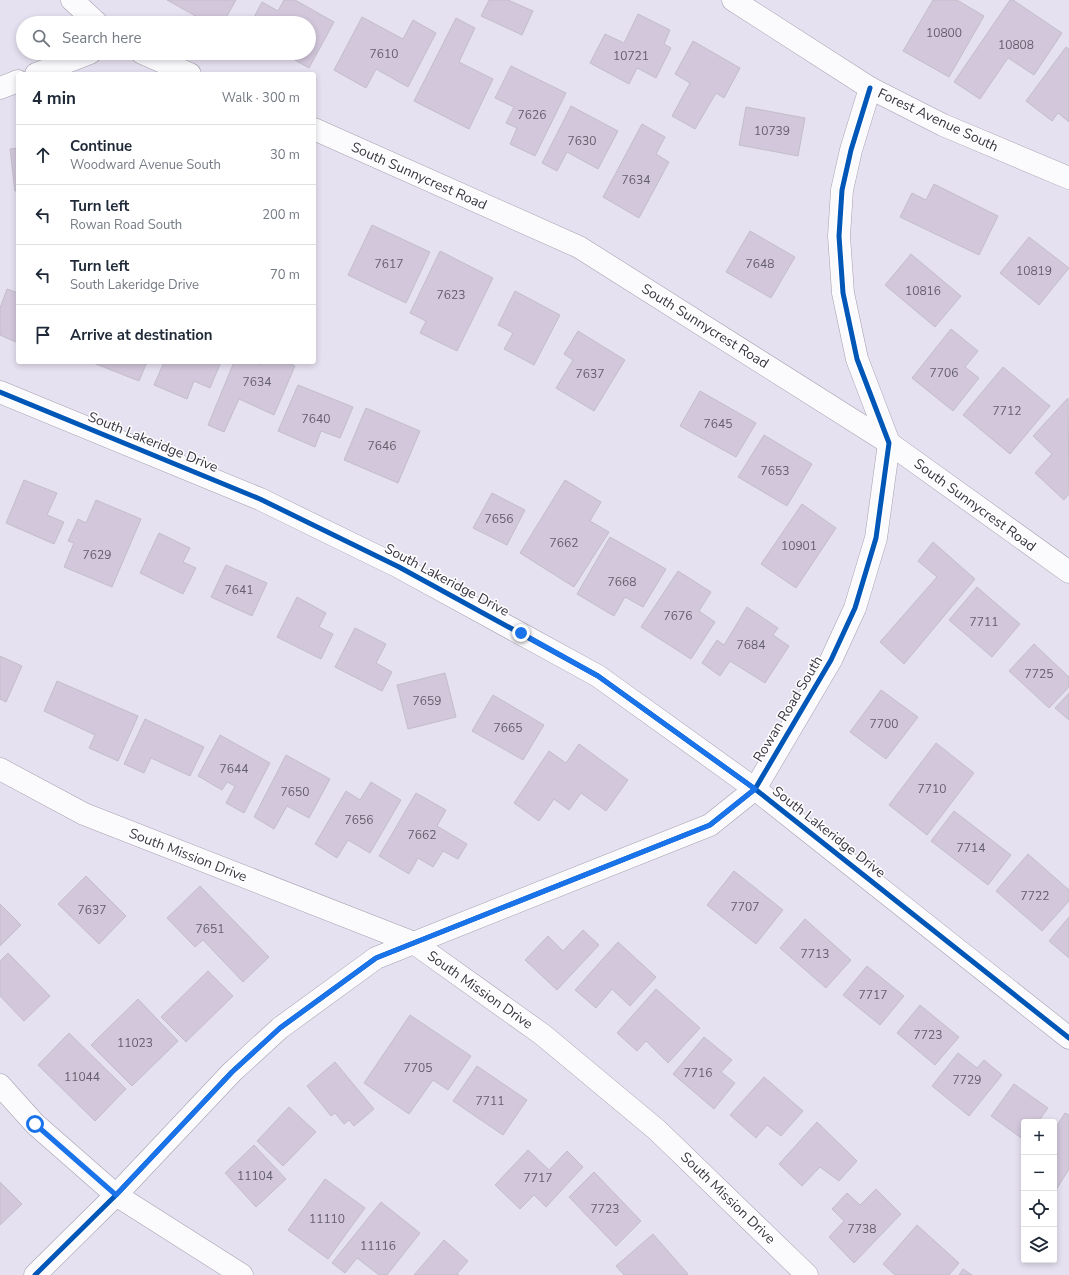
<!DOCTYPE html>
<html lang="en">
<head>
<meta charset="utf-8">
<style>
  :root { --surface:#fff; --page:#f6f6f7; --text:#1f2937; --muted:#747a83; --line:#e0e1e3 }
  body { margin:0; font-family:"Nunito Sans",sans-serif; background:var(--page); color:var(--text) }
  .controls { position:absolute; right:12px; bottom:12px; display:grid; overflow:hidden; border-radius:4px; box-shadow:0 2px 6px #0003 }
  .controls button { width:36px; height:36px; display:grid; place-items:center; padding:0; border:0; border-bottom:1px solid var(--line); background:var(--surface); color:var(--text); font:20px sans-serif }
  .stop { position:absolute; width:12px; height:12px; margin:-9px; border:3px solid #1a73e8; border-radius:50%; background:#fff }
  .stop.end { background:#1a73e8; border-color:#fff; box-shadow:0 1px 4px #0008 }
  .list { margin:0; padding:0; list-style:none }
  h2 { display:flex; justify-content:space-between; align-items:center; height:52px; margin:0; padding:0 16px; font-size:17px }
  h2 small { font-size:13px; font-weight:400; color:var(--muted) }
  .list li { display:grid; grid-template-columns:26px 1fr auto; gap:12px; align-items:center; box-sizing:border-box; height:60px; padding:0 16px; border-top:1px solid var(--line) }
  .list b { display:block; font-size:15px; white-space:nowrap }
  .list p { margin:0; font-size:13px; white-space:nowrap; color:var(--muted) }
  .list em { font-size:13px; font-style:normal; color:var(--muted) }
  .icon { flex:none; width:22px; height:22px; fill:none; stroke:currentColor; stroke-width:2; stroke-linecap:round; stroke-linejoin:round }
  .map { position:relative; flex:none; width:1069px; height:1275px; overflow:hidden }
  .search { position:absolute; background:var(--surface); box-shadow:0 2px 6px #0003; left:16px; top:16px; width:300px; height:44px; display:flex; align-items:center; gap:10px; box-sizing:border-box; padding:0 14px; border-radius:22px; color:var(--muted); font-size:15px }
  .panel { position:absolute; background:var(--surface); box-shadow:0 2px 6px #0003; left:16px; top:72px; width:300px; height:292px; border-radius:4px }
  .map>svg:first-child { display:block }
</style>
</head>
<body>
<div class="map">
<svg width="1069" height="1275" viewBox="0 0 1069 1275">
  <rect width="100%" height="100%" fill="#e6e1f1"/>
  <!-- building -->
  <g fill="#d2c7db" stroke="#c3beca">
    <polygon points="167,0 236,0 223,23 208,23"/>
    <polygon points="284,0 295,0 334,22 309,68 282,53 309,53 309,23 251,23 262,2 278,11"/>
    <polygon points="489,0 508,0 533,11 522,35 481,16"/>
    <polygon points="933,0 957,0 984,16 949,77 903,51"/>
    <polygon points="1010,0 1013,0 1062,33 1034,75 1008,58 980,99 954,82"/>
    <polygon points="638,14 670,30 664,44 671,48 656,78 637,68 629,84 590,63 605,34 624,43"/>
    <polygon points="362,17 403,39 413,20 436,33 408,87 376,69 366,88 334,70"/>
    <polygon points="456,18 475,28 459,62 493,79 469,129 414,101"/>
    <polygon points="693,41 740,68 724,98 716,93 695,129 672,116 690,83 675,74"/>
    <polygon points="1066,47 1069,49 1069,122 1058,113 1052,121 1026,101"/>
    <polygon points="511,66 566,93 535,156 510,144 517,128 506,123 514,107 495,98"/>
    <polygon points="571,106 618,131 598,169 567,152 557,171 542,163"/>
    <polygon points="746,107 805,118 798,156 739,145"/>
    <polygon points="642,124 665,137 656,154 669,162 639,218 603,197"/>
    <polygon points="18,148 18,191 15,191 10,149"/>
    <polygon points="934,184 998,216 979,255 900,217 912,193 926,200"/>
    <polygon points="372,225 430,252 406,303 348,275"/>
    <polygon points="750,231 795,257 771,298 726,272"/>
    <polygon points="1029,237 1069,268 1039,305 1000,273"/>
    <polygon points="440,251 493,278 457,351 420,333 426,321 410,313"/>
    <polygon points="911,254 961,296 935,327 885,285"/>
    <polygon points="7,289 18,293 18,343 0,335 0,308"/>
    <polygon points="515,291 560,315 534,365 504,349 513,333 498,325"/>
    <polygon points="951,329 978,351 965,367 979,378 953,411 912,378"/>
    <polygon points="578,331 625,360 594,411 556,388 573,360 564,354"/>
    <polygon points="91,362 147,362 139,381"/>
    <polygon points="164,362 221,362 210,388 194,381 187,399 154,385"/>
    <polygon points="234,362 254,362 262,365 263,362 287,362 295,366 274,415 239,399 224,432 208,425"/>
    <polygon points="1003,367 1050,406 1010,454 963,415"/>
    <polygon points="298,385 353,407 340,438 321,431 315,447 278,431"/>
    <polygon points="700,391 756,423 736,457 680,426"/>
    <polygon points="1068,398 1069,494 1064,500 1035,473 1052,454 1033,436"/>
    <polygon points="366,408 420,431 398,483 344,460"/>
    <polygon points="764,435 812,464 787,506 738,477"/>
    <polygon points="24,480 57,493 47,515 64,522 54,544 6,523"/>
    <polygon points="565,480 601,502 590,521 609,532 574,587 520,553"/>
    <polygon points="492,493 525,510 507,545 473,528"/>
    <polygon points="96,500 141,519 112,587 64,567 74,543 68,541 78,519 86,523"/>
    <polygon points="802,504 836,528 796,588 761,564"/>
    <polygon points="159,533 190,548 183,562 196,568 183,594 140,573"/>
    <polygon points="610,537 666,569 643,607 625,597 614,616 577,594"/>
    <polygon points="933,542 975,579 904,664 880,642 937,577 918,561"/>
    <polygon points="226,565 267,583 252,616 211,597"/>
    <polygon points="678,571 711,592 699,611 715,622 691,659 641,627"/>
    <polygon points="977,587 1020,624 992,657 949,620"/>
    <polygon points="297,597 326,613 319,627 333,634 321,659 277,637"/>
    <polygon points="747,607 778,628 773,635 789,646 765,683 730,661 720,676 702,663 717,640 724,645"/>
    <polygon points="355,628 386,644 376,663 392,672 382,691 335,667"/>
    <polygon points="1034,644 1069,677 1069,687 1049,708 1009,671"/>
    <polygon points="0,656 22,666 6,702 0,699"/>
    <polygon points="445,673 456,717 408,729 397,685"/>
    <polygon points="57,681 138,716 118,761 89,748 95,735 44,711"/>
    <polygon points="881,690 918,717 886,759 850,732"/>
    <polygon points="1069,693 1069,720 1055,708"/>
    <polygon points="493,695 544,725 523,760 472,731"/>
    <polygon points="145,719 204,747 190,776 151,758 144,773 124,764"/>
    <polygon points="220,735 270,763 244,813 226,803 235,786 227,782 222,790 198,776"/>
    <polygon points="936,743 974,773 927,835 889,805"/>
    <polygon points="579,744 628,780 606,811 581,793 569,810 554,799 539,821 514,803 549,751 566,763"/>
    <polygon points="286,755 330,779 309,818 287,806 274,829 254,817"/>
    <polygon points="371,782 401,800 370,853 348,840 337,858 315,844 346,791 360,800"/>
    <polygon points="416,793 446,810 437,826 467,844 458,859 443,851 433,867 418,858 409,874 379,856"/>
    <polygon points="954,811 1011,855 988,885 931,841"/>
    <polygon points="1028,854 1069,890 1069,901 1042,931 996,891"/>
    <polygon points="734,871 783,910 756,944 707,905"/>
    <polygon points="86,876 126,916 99,944 58,904"/>
    <polygon points="200,886 269,957 243,982 203,940 195,947 167,918"/>
    <polygon points="0,904 21,925 0,946"/>
    <polygon points="1069,917 1069,958 1049,941"/>
    <polygon points="805,919 851,960 826,988 780,948"/>
    <polygon points="583,930 599,945 557,990 525,960 548,936 563,951"/>
    <polygon points="618,942 656,977 630,1006 612,989 596,1008 575,990"/>
    <polygon points="8,953 50,996 24,1021 0,996 0,961"/>
    <polygon points="867,966 904,996 880,1025 843,995"/>
    <polygon points="208,971 233,996 186,1042 161,1017"/>
    <polygon points="656,989 700,1028 668,1063 646,1041 637,1051 617,1033"/>
    <polygon points="138,999 178,1041 132,1086 91,1045"/>
    <polygon points="920,1005 959,1037 935,1065 897,1033"/>
    <polygon points="410,1015 471,1056 448,1090 433,1080 409,1114 364,1083"/>
    <polygon points="69,1033 126,1089 95,1121 38,1065"/>
    <polygon points="704,1037 732,1060 721,1072 735,1083 714,1109 673,1074"/>
    <polygon points="958,1053 977,1068 984,1060 1002,1075 969,1116 932,1086"/>
    <polygon points="335,1062 374,1109 354,1126 349,1120 344,1124 335,1113 331,1116 307,1086"/>
    <polygon points="477,1066 527,1100 503,1135 453,1101"/>
    <polygon points="764,1077 803,1111 781,1136 767,1125 756,1138 730,1115"/>
    <polygon points="1014,1084 1048,1108 1038,1122 1024,1122 1024,1140 991,1116"/>
    <polygon points="289,1107 316,1132 283,1166 257,1141"/>
    <polygon points="1065,1113 1069,1115 1069,1169 1056,1190 1054,1189 1054,1130"/>
    <polygon points="817,1122 857,1161 839,1181 820,1167 802,1186 779,1164"/>
    <polygon points="254,1145 286,1179 256,1207 225,1173"/>
    <polygon points="528,1150 549,1170 567,1151 583,1167 546,1207 534,1195 520,1209 495,1185"/>
    <polygon points="594,1172 641,1221 616,1246 569,1197"/>
    <polygon points="325,1179 365,1208 328,1259 288,1230"/>
    <polygon points="0,1182 22,1204 0,1225"/>
    <polygon points="876,1189 901,1214 854,1263 829,1237 844,1221 832,1209 847,1193 860,1205"/>
    <polygon points="381,1202 420,1233 387,1275 379,1275 357,1258 345,1273 332,1263"/>
    <polygon points="917,1225 959,1263 949,1275 895,1275 883,1264"/>
    <polygon points="653,1234 688,1274 687,1275 624,1275 616,1266"/>
    <polygon points="444,1240 468,1261 457,1274 459,1275 414,1275"/>
    <polygon points="963,1269 972,1275 959,1275"/>
  </g>
  <g fill="none" stroke-linecap="round" stroke-linejoin="round">
    <defs>
      <g id="minor">
        <polyline points="72,0 97,23"/>
        <polyline points="733,0 870,88 943,125 1069,178"/>
        <polyline points="142,53 190,74"/>
        <polyline points="36,74 90,53"/>
        <polyline points="0,88 18,81"/>
        <polyline points="314,129 579,247 889,443 1069,572"/>
        <polyline points="0,392 260,499 399,567 598,676 755,789 1069,1038"/>
        <polyline points="0,769 84,814 414,943 543,1035 657,1130 807,1275"/>
        <polyline points="0,1085 35,1124 116,1195 242,1275"/>
        <polyline points="35,1275 116,1195 232,1072 280,1028 376,958 710,825 755,789 831,660 855,608 876,538 889,443 857,359 843,293 839,236 842,190 851,150 870,88"/>
      </g>
    </defs>
    <!-- minor casing -->
    <use href="#minor" stroke="#a5a0ad" stroke-width="23"/>
    <!-- minor -->
    <use href="#minor" stroke="#fbfafd" stroke-width="22"/>
    <defs>
      <g id="cycleway">
        <polyline points="0,392 260,499 399,567 598,676 755,789 1069,1038"/>
        <polyline points="35,1275 116,1195 232,1072 280,1028 376,958 710,825 755,789 831,660 855,608 876,538 889,443 857,359 843,293 839,236 842,190 851,150 870,88"/>
      </g>
    </defs>
    <!-- cycleway casing -->
    <use href="#cycleway" stroke="#fff" stroke-width="8"/>
    <!-- cycleway -->
    <use href="#cycleway" stroke="#0057b8" stroke-width="5"/>
  </g>
  <g fill="none" stroke-linecap="round" stroke-linejoin="round">
    <!-- route -->
    <polyline stroke="#1a73e8" stroke-width="5" points="35,1124 116,1195 232,1072 280,1028 376,958 710,825 755,789 598,676 521,633"/>
  </g>
  <g text-anchor="middle" dominant-baseline="central" stroke-width="3" stroke-linejoin="round" paint-order="stroke">
    <!-- number labels -->
    <g font-size="12" fill="#635e6c">
      <text x="944" y="33">10800</text>
      <text x="1016" y="45">10808</text>
      <text x="384" y="54">7610</text>
      <text x="631" y="56">10721</text>
      <text x="532" y="115">7626</text>
      <text x="772" y="131">10739</text>
      <text x="582" y="141">7630</text>
      <text x="636" y="180">7634</text>
      <text x="389" y="264">7617</text>
      <text x="760" y="264">7648</text>
      <text x="1034" y="271">10819</text>
      <text x="923" y="291">10816</text>
      <text x="451" y="295">7623</text>
      <text x="944" y="373">7706</text>
      <text x="590" y="374">7637</text>
      <text x="257" y="382">7634</text>
      <text x="1007" y="411">7712</text>
      <text x="316" y="419">7640</text>
      <text x="718" y="424">7645</text>
      <text x="382" y="446">7646</text>
      <text x="775" y="471">7653</text>
      <text x="499" y="519">7656</text>
      <text x="564" y="543">7662</text>
      <text x="799" y="546">10901</text>
      <text x="97" y="555">7629</text>
      <text x="622" y="582">7668</text>
      <text x="239" y="590">7641</text>
      <text x="678" y="616">7676</text>
      <text x="984" y="622">7711</text>
      <text x="751" y="645">7684</text>
      <text x="1039" y="674">7725</text>
      <text x="427" y="701">7659</text>
      <text x="884" y="724">7700</text>
      <text x="508" y="728">7665</text>
      <text x="234" y="769">7644</text>
      <text x="932" y="789">7710</text>
      <text x="295" y="792">7650</text>
      <text x="359" y="820">7656</text>
      <text x="422" y="835">7662</text>
      <text x="971" y="848">7714</text>
      <text x="1035" y="896">7722</text>
      <text x="745" y="907">7707</text>
      <text x="92" y="910">7637</text>
      <text x="210" y="929">7651</text>
      <text x="815" y="954">7713</text>
      <text x="873" y="995">7717</text>
      <text x="928" y="1035">7723</text>
      <text x="135" y="1043">11023</text>
      <text x="418" y="1068">7705</text>
      <text x="698" y="1073">7716</text>
      <text x="82" y="1077">11044</text>
      <text x="967" y="1080">7729</text>
      <text x="490" y="1101">7711</text>
      <text x="255" y="1176">11104</text>
      <text x="538" y="1178">7717</text>
      <text x="605" y="1209">7723</text>
      <text x="327" y="1219">11110</text>
      <text x="862" y="1229">7738</text>
      <text x="378" y="1246">11116</text>
    </g>
    <!-- street labels -->
    <g font-size="14" fill="#3a3642" stroke="#fff">
      <text transform="translate(938 120) rotate(25)">Forest Avenue South</text>
      <text transform="translate(419 176) rotate(24)">South Sunnycrest Road</text>
      <text transform="translate(705 326) rotate(32)">South Sunnycrest Road</text>
      <text transform="translate(153 442) rotate(22)">South Lakeridge Drive</text>
      <text transform="translate(975 505) rotate(36)">South Sunnycrest Road</text>
      <text transform="translate(447 580) rotate(28)">South Lakeridge Drive</text>
      <text transform="translate(788 709) rotate(-59)">Rowan Road South</text>
      <text transform="translate(829 832) rotate(38)">South Lakeridge Drive</text>
      <text transform="translate(188 855) rotate(21)">South Mission Drive</text>
      <text transform="translate(480 990) rotate(35)">South Mission Drive</text>
      <text transform="translate(728 1198) rotate(44)">South Mission Drive</text>
    </g>
  </g>
</svg>
<div class="controls">
<button>+</button>
<button>−</button>
<button><svg class="icon" aria-label="locate" viewBox="0 0 24 24"><circle cx="12" cy="12" r="6"/><path d="M12 2v4M12 18v4M2 12h4M18 12h4"/></svg></button>
<button><svg class="icon" aria-label="layers" viewBox="0 0 24 24"><path d="M12 4l9 5-9 5-9-5zM3 14l9 5 9-5"/></svg></button>
</div>
<div class="stop" style="left:35px;top:1124px"></div>
<div class="stop end" style="left:521px;top:633px"></div>
<div class="search"><svg class="icon" aria-label="search" viewBox="0 0 24 24"><circle cx="10" cy="10" r="6"/><path d="M15 15l6 6"/></svg>Search here</div>
<section class="panel">
<h2>4 min<small>Walk · 300 m</small></h2>
<ul class="list">
<li><svg class="icon" aria-label="ahead" viewBox="0 0 24 24"><path d="M12 20V5M6 11l6-6 6 6"/></svg><div><b>Continue</b><p>Woodward Avenue South</p></div><em>30 m</em></li>
<li><svg class="icon" aria-label="left" viewBox="0 0 24 24"><path d="M17 20v-9H6M10 6l-5 5 5 5"/></svg><div><b>Turn left</b><p>Rowan Road South</p></div><em>200 m</em></li>
<li><svg class="icon" aria-label="left" viewBox="0 0 24 24"><path d="M17 20v-9H6M10 6l-5 5 5 5"/></svg><div><b>Turn left</b><p>South Lakeridge Drive</p></div><em>70 m</em></li>
<li><svg class="icon" aria-label="arrive" viewBox="0 0 24 24"><path d="M6 21V4h12l-3 4 3 4H6"/></svg><div><b>Arrive at destination</b></div></li>
</ul>
</section>
</div>
</body>
</html>
